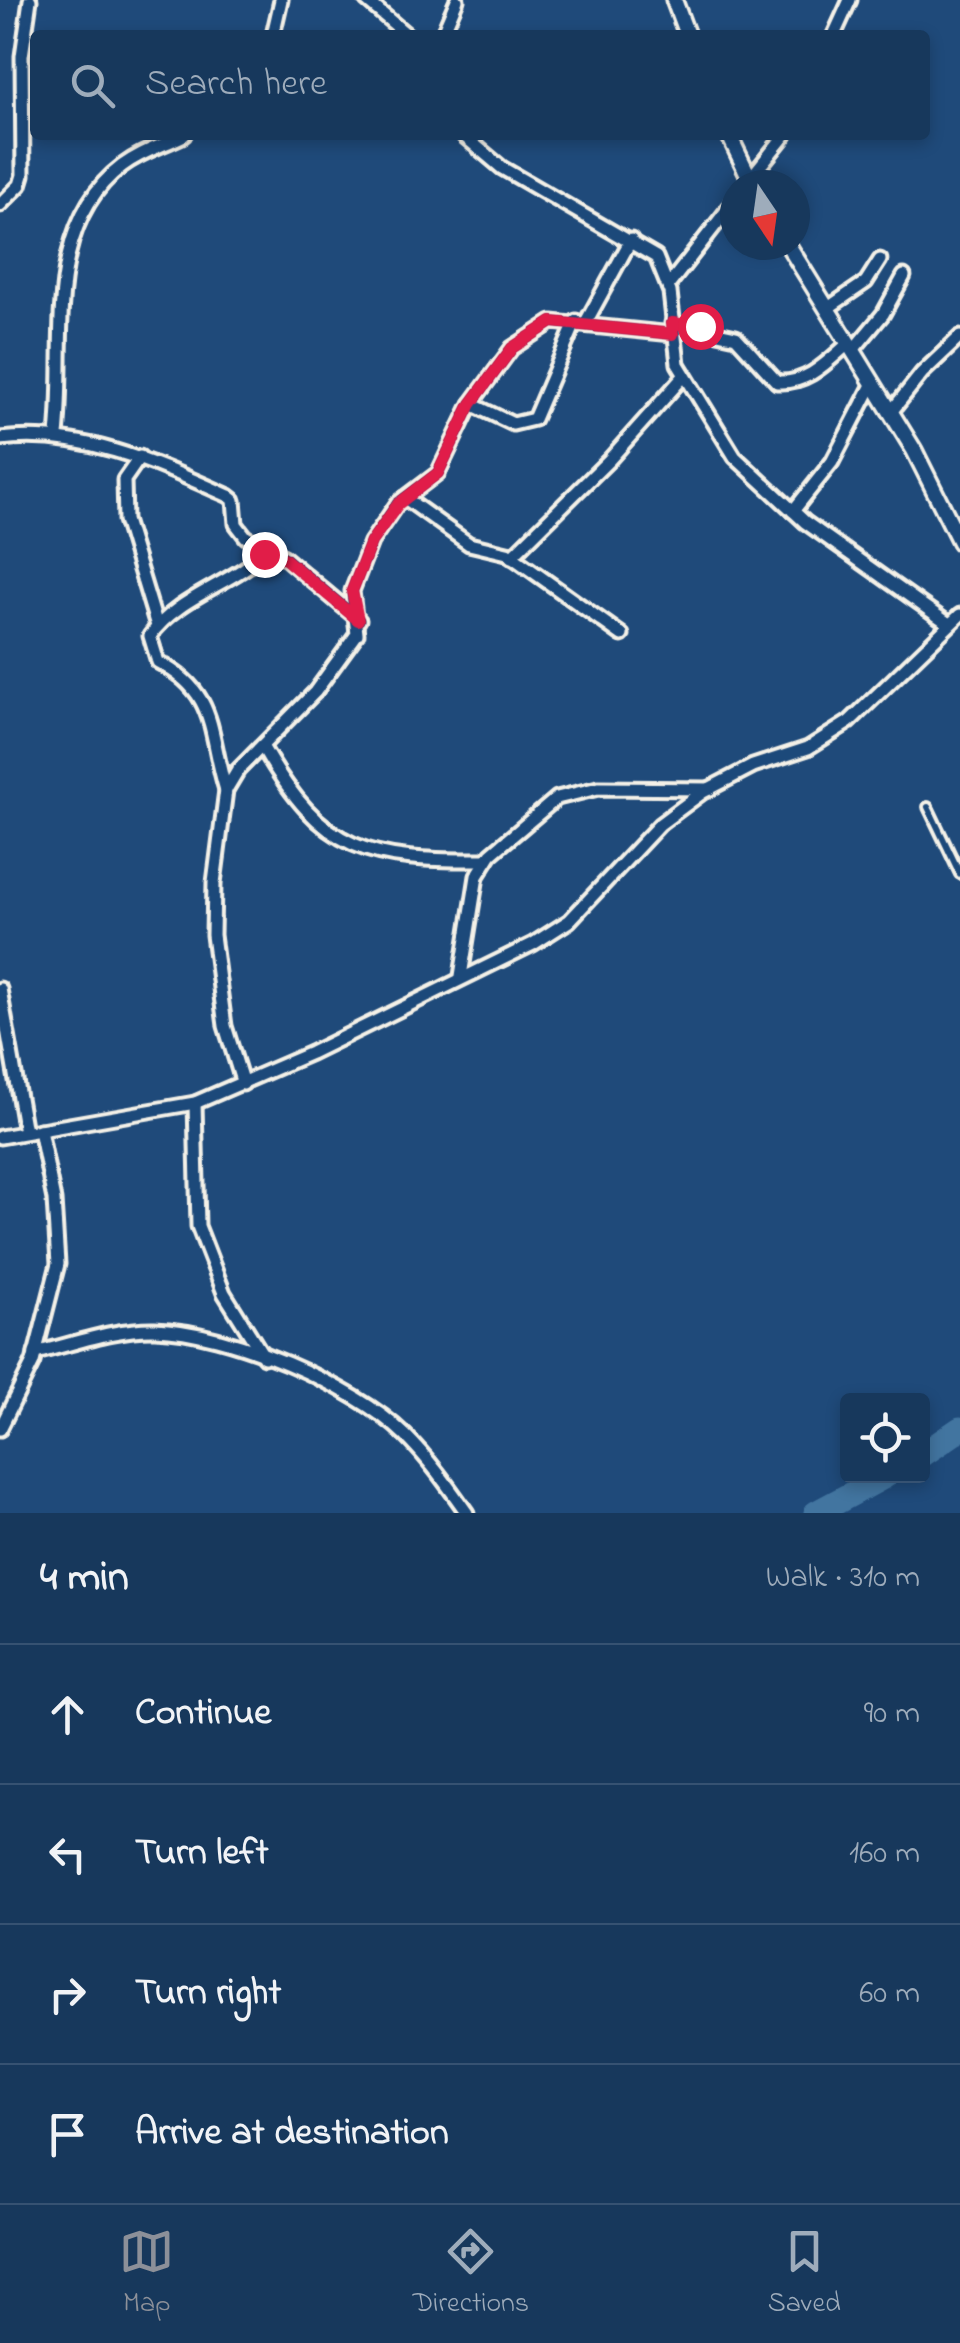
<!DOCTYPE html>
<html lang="en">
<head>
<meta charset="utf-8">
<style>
  :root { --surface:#17385c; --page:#203f62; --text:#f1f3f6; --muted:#9eacbb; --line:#365272; --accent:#8c9099 }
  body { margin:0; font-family:"Indie Flower",sans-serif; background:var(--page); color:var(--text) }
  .controls { position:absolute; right:30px; bottom:30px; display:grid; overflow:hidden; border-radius:10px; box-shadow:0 5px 15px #0003 }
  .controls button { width:90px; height:90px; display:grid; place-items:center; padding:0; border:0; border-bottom:2px solid var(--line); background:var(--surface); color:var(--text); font:50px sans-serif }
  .compass { position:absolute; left:720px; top:170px; width:90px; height:90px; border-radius:50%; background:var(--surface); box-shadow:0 5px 15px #0003; rotate:167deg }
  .stop { position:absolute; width:30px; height:30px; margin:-22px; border:8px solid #e11d48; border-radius:50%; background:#fff }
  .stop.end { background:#e11d48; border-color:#fff; box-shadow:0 2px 10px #0008 }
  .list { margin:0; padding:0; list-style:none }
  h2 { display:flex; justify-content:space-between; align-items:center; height:130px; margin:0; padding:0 40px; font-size:42px }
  h2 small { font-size:32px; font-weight:400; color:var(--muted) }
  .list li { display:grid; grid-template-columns:65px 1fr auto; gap:30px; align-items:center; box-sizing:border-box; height:140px; padding:0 40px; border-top:2px solid var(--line) }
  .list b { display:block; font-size:38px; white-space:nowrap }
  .list em { font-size:32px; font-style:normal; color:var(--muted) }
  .icon { flex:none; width:55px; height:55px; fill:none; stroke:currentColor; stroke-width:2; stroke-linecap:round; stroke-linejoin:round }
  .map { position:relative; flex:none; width:960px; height:1513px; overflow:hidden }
  .search { position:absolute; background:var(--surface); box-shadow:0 5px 15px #0003; left:30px; right:30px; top:30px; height:110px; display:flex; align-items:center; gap:25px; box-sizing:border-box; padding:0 35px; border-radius:10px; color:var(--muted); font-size:38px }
  .sheet { height:690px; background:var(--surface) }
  nav { display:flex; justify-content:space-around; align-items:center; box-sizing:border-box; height:140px; border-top:2px solid var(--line); background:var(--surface); font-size:28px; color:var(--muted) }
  nav a { display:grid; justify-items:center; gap:5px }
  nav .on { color:var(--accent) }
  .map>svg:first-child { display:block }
</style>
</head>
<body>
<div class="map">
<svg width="960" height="1513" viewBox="0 0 960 1513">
  <rect width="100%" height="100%" fill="#1f4a7a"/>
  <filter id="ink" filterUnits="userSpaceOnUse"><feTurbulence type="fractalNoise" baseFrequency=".01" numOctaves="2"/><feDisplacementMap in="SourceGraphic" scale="20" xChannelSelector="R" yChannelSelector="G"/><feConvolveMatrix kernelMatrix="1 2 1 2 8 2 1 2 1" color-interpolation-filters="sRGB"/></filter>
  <g filter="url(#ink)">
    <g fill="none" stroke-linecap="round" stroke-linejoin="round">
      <!-- river -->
      <g stroke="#4375a0" stroke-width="25">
        <polyline points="922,1455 960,1429"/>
        <polyline points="816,1513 885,1476"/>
      </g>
      <defs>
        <polyline id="service" points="928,807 960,874"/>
        <g id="minor">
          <polyline points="366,0 407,35"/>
          <polyline points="273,35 281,0"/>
          <polyline points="442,35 457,0"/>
          <polyline points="834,35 850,0"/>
          <polyline points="463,135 502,168 656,257 670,292 678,364 735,457 805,522 949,624"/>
          <polyline points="745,185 785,135"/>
          <polyline points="0,205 20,185 23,175 22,56 30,0"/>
          <polyline points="668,286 735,200"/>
          <polyline points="828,308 866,282 880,260"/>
          <polyline points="586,322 631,240"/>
          <path d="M 672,323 L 736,337 L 777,382 C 808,384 827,362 849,343"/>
          <polyline points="853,350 883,314 904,276"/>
          <polyline points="471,404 513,424 534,419 576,321"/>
          <polyline points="891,412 922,373 960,337"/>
          <path d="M 57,435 C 67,347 41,227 122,166 C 142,151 162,146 184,135"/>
          <path d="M 0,439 C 81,429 155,463 229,496 L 234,500 L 236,524 L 246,537 L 284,557 L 359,620"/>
          <polyline points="140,457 124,480 125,520 157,626"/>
          <polyline points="405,498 469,544 507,553 622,635"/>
          <polyline points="793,511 832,462 873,383"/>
          <polyline points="511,557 609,460 684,376"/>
          <path d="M 262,746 C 324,854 367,861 487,860"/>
          <path d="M 226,790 C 208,732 219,694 158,662 L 150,636 C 178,596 233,584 268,550"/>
          <polyline points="461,976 477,876 491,854 557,798 598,788 710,789"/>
          <polyline points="0,989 25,1132"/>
          <polyline points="243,1084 225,1026 213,935 214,883 226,790 238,770 315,692 357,634 352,591 371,542 397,504 438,473 471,404 512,348 552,322 673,334"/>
          <polyline points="195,1103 198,1226 224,1293 264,1357"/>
          <polyline points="0,1137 195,1103 311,1053 533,944 569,921 660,824 703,792 753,766 808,748 849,722 960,615"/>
          <path d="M 35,1353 C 74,1344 115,1328 155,1329 C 228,1331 353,1384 405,1435 C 429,1459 448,1486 467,1513"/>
          <polyline points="0,1429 33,1362 58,1264 54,1200 40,1130"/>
        </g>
        <g id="tertiary">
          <polyline points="674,0 687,35"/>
          <polyline points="729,135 753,185"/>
          <polyline points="788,245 914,450 960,542"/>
        </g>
      </defs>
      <!-- service casing -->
      <use href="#service" stroke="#f4f1e8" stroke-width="14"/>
      <!-- minor casing -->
      <use href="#minor" stroke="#f4f1e8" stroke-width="19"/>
      <!-- tertiary casing -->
      <use href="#tertiary" stroke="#f4f1e8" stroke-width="21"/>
      <!-- service -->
      <use href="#service" stroke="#1f4a7a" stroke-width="6"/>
      <!-- minor -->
      <use href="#minor" stroke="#1f4a7a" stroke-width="11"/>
      <!-- tertiary -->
      <use href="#tertiary" stroke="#1f4a7a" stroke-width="14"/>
    </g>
  </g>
  <g fill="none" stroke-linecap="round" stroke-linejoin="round" filter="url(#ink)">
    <!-- route -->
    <polyline stroke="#e11d48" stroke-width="12" points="264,554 268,550 284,558 358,620 352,591 371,542 398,504 438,473 471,404 512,348 552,322 673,334 672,323 700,326"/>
  </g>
</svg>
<div class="controls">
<button><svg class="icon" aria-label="locate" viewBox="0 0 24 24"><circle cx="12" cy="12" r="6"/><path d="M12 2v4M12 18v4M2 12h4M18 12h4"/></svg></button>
</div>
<svg class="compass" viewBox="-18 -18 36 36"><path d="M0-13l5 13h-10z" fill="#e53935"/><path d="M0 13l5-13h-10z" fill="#9eacbb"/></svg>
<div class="stop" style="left:700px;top:326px"></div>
<div class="stop end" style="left:264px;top:554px"></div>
<div class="search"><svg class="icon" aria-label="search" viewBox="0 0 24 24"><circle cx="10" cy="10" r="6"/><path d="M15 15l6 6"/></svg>Search here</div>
</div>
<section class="sheet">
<h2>4 min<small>Walk · 310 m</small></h2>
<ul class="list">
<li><svg class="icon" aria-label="ahead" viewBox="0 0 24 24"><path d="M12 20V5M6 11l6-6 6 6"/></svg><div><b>Continue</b></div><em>90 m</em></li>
<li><svg class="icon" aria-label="left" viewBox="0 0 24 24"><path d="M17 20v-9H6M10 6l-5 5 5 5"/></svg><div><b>Turn left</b></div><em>160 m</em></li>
<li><svg class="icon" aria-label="right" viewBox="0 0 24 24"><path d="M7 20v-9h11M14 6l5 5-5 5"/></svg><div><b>Turn right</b></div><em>60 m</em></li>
<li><svg class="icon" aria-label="arrive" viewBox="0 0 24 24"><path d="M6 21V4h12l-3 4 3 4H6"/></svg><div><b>Arrive at destination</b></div></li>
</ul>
</section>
<nav>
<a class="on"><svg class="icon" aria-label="map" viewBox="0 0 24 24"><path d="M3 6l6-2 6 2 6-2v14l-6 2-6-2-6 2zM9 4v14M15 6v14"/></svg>Map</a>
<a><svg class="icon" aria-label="directions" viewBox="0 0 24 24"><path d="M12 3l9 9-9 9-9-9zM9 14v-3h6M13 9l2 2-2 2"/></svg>Directions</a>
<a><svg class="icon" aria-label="saved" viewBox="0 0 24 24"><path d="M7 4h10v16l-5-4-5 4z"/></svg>Saved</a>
</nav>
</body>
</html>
